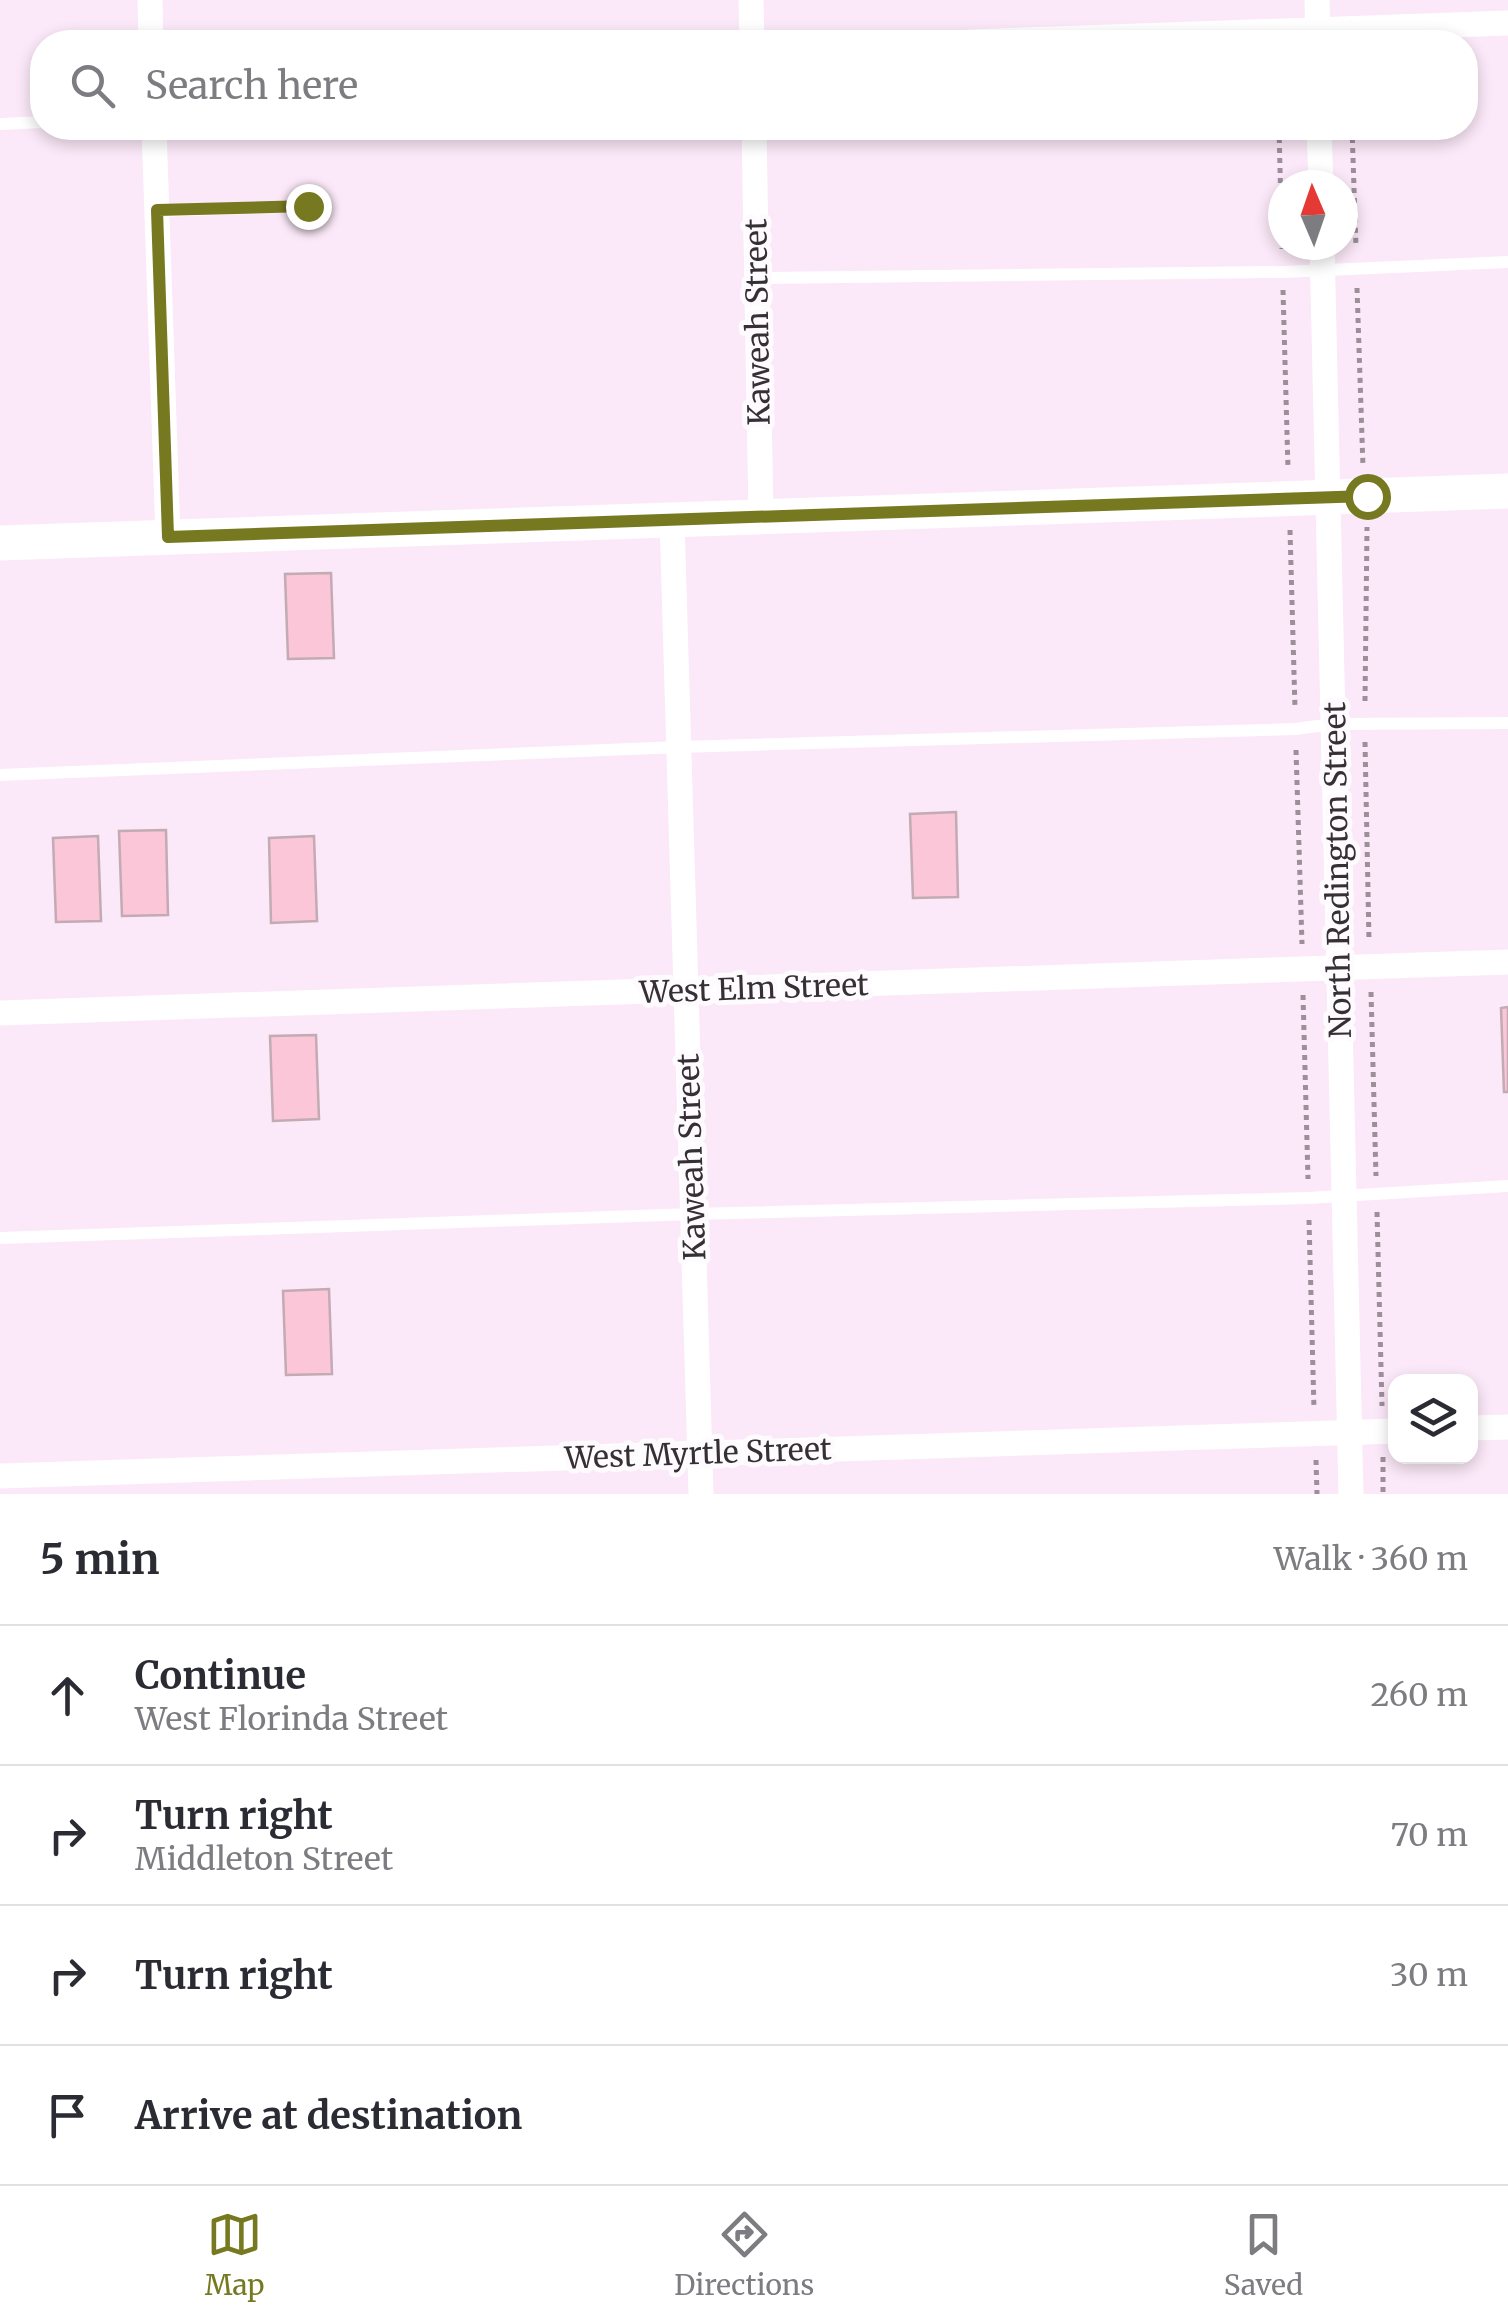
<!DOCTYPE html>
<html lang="en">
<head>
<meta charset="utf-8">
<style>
  :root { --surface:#fff; --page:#f7f7f7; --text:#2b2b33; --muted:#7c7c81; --line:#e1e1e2; --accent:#777921 }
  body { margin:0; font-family:Merriweather,serif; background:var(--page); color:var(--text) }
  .controls { position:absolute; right:30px; bottom:30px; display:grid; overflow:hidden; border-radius:20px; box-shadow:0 5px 15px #0003 }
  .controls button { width:90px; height:90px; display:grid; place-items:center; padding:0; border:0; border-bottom:2px solid var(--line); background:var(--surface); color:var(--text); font:50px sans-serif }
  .compass { position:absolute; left:1268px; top:170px; width:90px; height:90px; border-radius:50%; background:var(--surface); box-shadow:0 5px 15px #0003; rotate:358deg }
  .stop { position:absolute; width:30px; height:30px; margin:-22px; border:8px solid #777921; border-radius:50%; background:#fff }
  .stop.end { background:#777921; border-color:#fff; box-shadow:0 2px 10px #0008 }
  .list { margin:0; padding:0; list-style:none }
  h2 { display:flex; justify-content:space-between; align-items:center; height:130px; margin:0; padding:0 40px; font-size:42px }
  h2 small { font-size:32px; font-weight:400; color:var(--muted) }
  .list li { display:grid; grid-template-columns:65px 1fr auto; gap:30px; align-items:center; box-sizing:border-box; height:140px; padding:0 40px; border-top:2px solid var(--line) }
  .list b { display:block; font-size:38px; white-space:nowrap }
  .list p { margin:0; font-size:32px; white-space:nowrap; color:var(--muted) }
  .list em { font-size:32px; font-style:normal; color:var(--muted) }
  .icon { flex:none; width:55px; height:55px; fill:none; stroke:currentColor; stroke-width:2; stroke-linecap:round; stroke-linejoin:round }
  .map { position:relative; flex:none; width:1508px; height:1494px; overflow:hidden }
  .search { position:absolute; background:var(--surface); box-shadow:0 5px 15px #0003; left:30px; right:30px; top:30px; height:110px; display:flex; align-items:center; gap:25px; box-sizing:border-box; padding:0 35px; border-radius:40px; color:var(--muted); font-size:38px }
  .sheet { height:690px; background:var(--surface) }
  nav { display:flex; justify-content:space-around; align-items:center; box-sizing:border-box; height:140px; border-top:2px solid var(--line); background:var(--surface); font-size:28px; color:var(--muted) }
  nav a { display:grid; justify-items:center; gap:5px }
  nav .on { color:var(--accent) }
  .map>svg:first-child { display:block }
</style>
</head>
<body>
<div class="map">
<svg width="1508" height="1494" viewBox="0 0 1508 1494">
  <rect width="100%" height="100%" fill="#fbe8f8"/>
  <!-- building -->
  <g fill="#fbc6d7" stroke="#c2abb2" stroke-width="2.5">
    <polygon points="331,573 334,658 288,659 285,574"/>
    <polygon points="956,812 958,897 913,898 910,814"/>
    <polygon points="166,830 168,915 122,916 119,831"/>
    <polygon points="98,836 101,921 56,922 53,838"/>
    <polygon points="314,836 317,921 271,923 269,838"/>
    <polygon points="1508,1007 1508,1092 1504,1092 1501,1008"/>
    <polygon points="316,1035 319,1119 273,1121 270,1036"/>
    <polygon points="329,1289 332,1374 286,1375 283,1291"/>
  </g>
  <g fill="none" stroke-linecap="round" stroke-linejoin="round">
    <!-- path -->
    <g stroke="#9c8f9a" stroke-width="5" stroke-dasharray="5 5" stroke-linecap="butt">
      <polyline points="1279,128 1282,249"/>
      <polyline points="1352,128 1356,247"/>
      <polyline points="1357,288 1363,467"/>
      <polyline points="1283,290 1288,469"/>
      <polyline points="1290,530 1295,709"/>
      <polyline points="1365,701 1367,527"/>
      <polyline points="1365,742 1369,941"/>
      <polyline points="1296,750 1302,944"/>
      <polyline points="1371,992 1376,1176"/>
      <polyline points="1303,995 1308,1179"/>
      <polyline points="1377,1212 1382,1406"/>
      <polyline points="1309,1220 1314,1409"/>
      <polyline points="1383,1457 1383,1494"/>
      <polyline points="1316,1460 1317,1494"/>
    </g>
    <!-- lane -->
    <g stroke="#fff" stroke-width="12">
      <polyline points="0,124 42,122"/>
      <polyline points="157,211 308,206"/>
      <polyline points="756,278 1282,272 1508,262"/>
      <polyline points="0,775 679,747 1295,729 1333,724 1508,723"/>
      <polyline points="0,1238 693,1214 1308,1198 1508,1186"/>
    </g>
    <!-- street -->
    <g stroke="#fff" stroke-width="25">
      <polyline points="150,0 151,42"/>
      <polyline points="751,0 752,42"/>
      <polyline points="1317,0 1318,42"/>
      <polyline points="970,42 1508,23"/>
      <polyline points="154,128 168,537"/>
      <polyline points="754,128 761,517"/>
      <polyline points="1319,128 1321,185"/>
      <polyline points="1322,245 1351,1494"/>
      <polyline points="672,520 701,1494"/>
      <polyline points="0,1013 1508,962"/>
      <polyline points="1470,1428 1508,1427"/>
      <polyline points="0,1476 1396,1431"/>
    </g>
    <!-- secondary -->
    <polyline stroke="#fff" stroke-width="35" points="0,543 1508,491"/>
  </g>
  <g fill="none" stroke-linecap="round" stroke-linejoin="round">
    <!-- route -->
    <polyline stroke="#777921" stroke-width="12" points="308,206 157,210 168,537 1367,496"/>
  </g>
  <g text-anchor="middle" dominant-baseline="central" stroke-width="10" stroke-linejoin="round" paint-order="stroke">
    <!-- street labels -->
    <g font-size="30" fill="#363036" stroke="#fefbfe">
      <text transform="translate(757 322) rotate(-91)">Kaweah Street</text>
      <text transform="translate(1337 870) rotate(-91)">North Redington Street</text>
      <text transform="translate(754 988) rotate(-2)">West Elm Street</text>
      <text transform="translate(691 1157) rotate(-92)">Kaweah Street</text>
      <text transform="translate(698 1453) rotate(-2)">West Myrtle Street</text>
    </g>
  </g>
</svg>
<div class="controls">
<button><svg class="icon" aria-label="layers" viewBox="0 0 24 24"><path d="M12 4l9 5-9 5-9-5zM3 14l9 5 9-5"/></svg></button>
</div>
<svg class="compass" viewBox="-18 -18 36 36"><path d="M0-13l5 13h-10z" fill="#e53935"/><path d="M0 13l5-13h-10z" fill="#7c7c81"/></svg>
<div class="stop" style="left:1367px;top:496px"></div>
<div class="stop end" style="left:308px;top:206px"></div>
<div class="search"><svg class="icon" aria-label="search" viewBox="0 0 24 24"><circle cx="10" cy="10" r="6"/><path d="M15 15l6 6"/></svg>Search here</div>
</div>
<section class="sheet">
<h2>5 min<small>Walk · 360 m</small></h2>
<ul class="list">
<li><svg class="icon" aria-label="ahead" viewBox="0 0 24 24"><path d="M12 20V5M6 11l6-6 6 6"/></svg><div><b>Continue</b><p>West Florinda Street</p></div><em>260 m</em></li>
<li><svg class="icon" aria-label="right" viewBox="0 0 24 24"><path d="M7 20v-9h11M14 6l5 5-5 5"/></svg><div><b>Turn right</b><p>Middleton Street</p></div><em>70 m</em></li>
<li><svg class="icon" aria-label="right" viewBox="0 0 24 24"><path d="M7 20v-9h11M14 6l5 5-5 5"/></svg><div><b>Turn right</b></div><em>30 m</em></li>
<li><svg class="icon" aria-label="arrive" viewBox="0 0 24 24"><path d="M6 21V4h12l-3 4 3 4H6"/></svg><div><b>Arrive at destination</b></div></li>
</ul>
</section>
<nav>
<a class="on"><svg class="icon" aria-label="map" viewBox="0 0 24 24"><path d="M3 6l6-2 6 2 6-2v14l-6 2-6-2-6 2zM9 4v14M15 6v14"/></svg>Map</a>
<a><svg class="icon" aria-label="directions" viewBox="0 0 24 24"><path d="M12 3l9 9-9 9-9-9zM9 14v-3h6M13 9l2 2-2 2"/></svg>Directions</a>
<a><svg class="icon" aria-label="saved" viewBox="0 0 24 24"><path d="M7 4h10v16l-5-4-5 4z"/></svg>Saved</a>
</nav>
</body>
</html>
